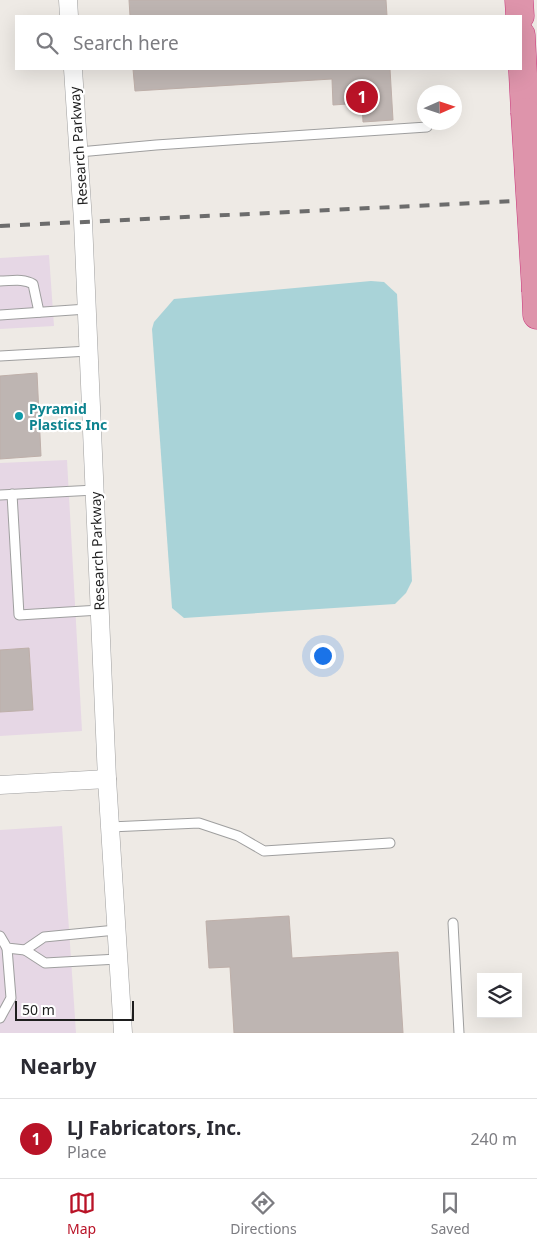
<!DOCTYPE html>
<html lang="en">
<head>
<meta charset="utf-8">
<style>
  :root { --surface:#fff; --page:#f7f7f7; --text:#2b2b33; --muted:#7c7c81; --line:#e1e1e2; --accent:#b91327 }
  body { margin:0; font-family:"Noto Sans",sans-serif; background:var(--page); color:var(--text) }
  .controls { position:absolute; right:15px; bottom:15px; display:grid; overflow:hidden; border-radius:0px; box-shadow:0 5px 20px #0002 }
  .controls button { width:45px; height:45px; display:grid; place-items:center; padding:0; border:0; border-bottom:1px solid var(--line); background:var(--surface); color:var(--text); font:25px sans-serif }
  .compass { position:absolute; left:417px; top:85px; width:45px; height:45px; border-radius:50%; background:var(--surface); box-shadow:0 5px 20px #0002; rotate:87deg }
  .scale { position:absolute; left:15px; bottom:12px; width:119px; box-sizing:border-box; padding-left:5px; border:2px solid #1e1e1e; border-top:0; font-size:14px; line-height:18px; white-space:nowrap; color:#1e1e1e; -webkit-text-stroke:4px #fff; paint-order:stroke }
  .you { position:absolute; left:322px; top:655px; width:18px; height:18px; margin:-12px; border:4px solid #fff; border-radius:50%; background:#1a73e8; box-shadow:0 0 0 8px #1a73e833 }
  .badge { display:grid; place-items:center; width:32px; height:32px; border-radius:50%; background:var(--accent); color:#fff; font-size:16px; font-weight:700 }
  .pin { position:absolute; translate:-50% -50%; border:2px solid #fff; box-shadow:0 1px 5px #0006 }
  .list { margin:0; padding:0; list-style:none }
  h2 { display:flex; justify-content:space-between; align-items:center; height:65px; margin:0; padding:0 20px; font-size:21px }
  h2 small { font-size:16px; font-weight:400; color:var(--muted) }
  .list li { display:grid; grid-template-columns:32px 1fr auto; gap:15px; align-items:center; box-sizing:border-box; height:80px; padding:0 20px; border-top:1px solid var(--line) }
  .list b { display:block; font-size:19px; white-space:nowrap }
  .list p { margin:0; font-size:16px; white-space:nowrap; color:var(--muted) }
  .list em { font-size:16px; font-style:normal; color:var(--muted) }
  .icon { flex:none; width:28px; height:28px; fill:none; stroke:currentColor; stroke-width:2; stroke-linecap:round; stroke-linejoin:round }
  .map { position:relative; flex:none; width:537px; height:1033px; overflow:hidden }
  .search { position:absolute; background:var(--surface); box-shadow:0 5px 20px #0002; left:15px; right:15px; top:15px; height:55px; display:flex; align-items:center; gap:12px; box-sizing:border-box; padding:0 18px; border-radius:0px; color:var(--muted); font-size:19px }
  .sheet { height:145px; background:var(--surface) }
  nav { display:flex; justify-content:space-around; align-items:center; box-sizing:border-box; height:70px; border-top:1px solid var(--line); background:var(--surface); font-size:14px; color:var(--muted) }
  nav a { display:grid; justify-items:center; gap:2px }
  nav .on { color:var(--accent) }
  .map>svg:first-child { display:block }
</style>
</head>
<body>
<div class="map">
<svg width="537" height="1033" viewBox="0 0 537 1033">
  <rect width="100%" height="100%" fill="#eeeae5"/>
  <!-- industrial -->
  <g fill="#e6d7e5">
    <polygon points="49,255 54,326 0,329 0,258"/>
    <polygon points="67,460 82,731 0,736 0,463"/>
    <polygon points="62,826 76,1033 0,1033 0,830"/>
  </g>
  <!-- water -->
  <polygon fill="#a9d3d8" points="371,281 384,282 397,294 412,581 406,593 395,604 184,618 172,608 152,329 154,322 174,299"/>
  <!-- building -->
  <g fill="#beb5b2" stroke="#beafa9">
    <polygon points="129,0 386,0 387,16 130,16"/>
    <polygon points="133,69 390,69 393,120 363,122 362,103 333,105 332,79 135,91"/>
    <polygon points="37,373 41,456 0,459 0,376"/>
    <polygon points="29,648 33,710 0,712 0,650"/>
    <polygon points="289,916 292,958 398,952 403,1033 234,1033 230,967 209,968 206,921"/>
  </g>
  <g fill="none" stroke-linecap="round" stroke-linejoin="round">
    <defs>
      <g id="lane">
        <polyline points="79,152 156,145 427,127"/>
        <path d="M 0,281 C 11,281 23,278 33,284 L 39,312"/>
        <polyline points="0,315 87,309"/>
        <polyline points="0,356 89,351"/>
        <polyline points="12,494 19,615 100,610"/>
        <polyline points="0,495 95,490"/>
        <polyline points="110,827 199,823 238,836 264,851 390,843"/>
        <polyline points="453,923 459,1033"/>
        <polyline points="116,930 44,937 25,950 45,963 118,959"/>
        <polyline points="0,936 7,948 25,950"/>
        <polyline points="0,1018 11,998 7,948"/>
      </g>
      <g id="street">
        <polyline points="68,0 69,16"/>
        <polyline points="73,69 83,221 107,779 123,1033"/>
        <polyline points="0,785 107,779"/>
      </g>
      <g id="highway">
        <polyline points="519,0 520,16"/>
        <polyline points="521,35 525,112"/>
        <polyline points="536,291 537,315"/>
      </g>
    </defs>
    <!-- lane casing -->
    <use href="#lane" stroke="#9f9f9f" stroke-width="11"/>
    <!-- street casing -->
    <use href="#street" stroke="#9f9f9f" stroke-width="19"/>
    <!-- highway casing -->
    <use href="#highway" stroke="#c9357a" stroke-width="29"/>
    <!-- lane -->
    <use href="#lane" stroke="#fff" stroke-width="9"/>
    <!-- street -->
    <use href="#street" stroke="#fff" stroke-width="18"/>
    <!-- highway -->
    <use href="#highway" stroke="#de94ab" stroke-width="28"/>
    <!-- rail -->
    <polyline stroke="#6c6c6c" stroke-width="4" stroke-dasharray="10 10" stroke-linecap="butt" points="0,226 537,200"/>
    <defs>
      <polyline id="highway-bridge" points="525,112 536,291"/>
    </defs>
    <!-- highway-bridge casing -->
    <use href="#highway-bridge" stroke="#c9357a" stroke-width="29" stroke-linecap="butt"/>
    <!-- highway-bridge -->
    <use href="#highway-bridge" stroke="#de94ab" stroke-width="28"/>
  </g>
  <!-- markers -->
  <circle fill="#0f9aa8" stroke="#fff" stroke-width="2" cx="19" cy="416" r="5"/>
  <g text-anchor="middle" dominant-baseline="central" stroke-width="4.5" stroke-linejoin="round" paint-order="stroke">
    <!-- street labels -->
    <g font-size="14" fill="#1e1e1e" stroke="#fff">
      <text transform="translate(78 146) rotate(-94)">Research Parkway</text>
      <text transform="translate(97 551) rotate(-92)">Research Parkway</text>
    </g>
    <!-- culture labels -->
    <g font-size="14" font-weight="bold" fill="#0d838f" stroke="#fff" text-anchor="start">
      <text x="29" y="408">Pyramid<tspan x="29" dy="16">Plastics Inc</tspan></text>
    </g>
  </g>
</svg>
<div class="controls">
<button><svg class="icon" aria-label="layers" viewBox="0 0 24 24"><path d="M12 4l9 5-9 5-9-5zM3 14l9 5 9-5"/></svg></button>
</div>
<svg class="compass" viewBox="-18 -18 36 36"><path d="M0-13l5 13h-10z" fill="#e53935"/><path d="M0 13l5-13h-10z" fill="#7c7c81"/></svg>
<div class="scale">50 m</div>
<div class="you"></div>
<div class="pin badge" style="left:362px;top:97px">1</div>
<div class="search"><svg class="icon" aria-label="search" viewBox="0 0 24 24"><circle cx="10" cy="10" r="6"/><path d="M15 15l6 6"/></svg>Search here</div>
</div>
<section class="sheet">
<h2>Nearby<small></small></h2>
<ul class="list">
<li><span class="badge">1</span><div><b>LJ Fabricators, Inc.</b><p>Place</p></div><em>240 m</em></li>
</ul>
</section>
<nav>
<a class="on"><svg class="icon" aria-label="map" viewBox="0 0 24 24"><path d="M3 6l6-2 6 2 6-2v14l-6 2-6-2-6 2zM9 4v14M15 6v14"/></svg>Map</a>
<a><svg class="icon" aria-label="directions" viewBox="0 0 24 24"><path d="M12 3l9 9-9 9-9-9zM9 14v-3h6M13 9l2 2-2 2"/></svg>Directions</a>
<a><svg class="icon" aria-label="saved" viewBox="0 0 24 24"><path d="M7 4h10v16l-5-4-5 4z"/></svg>Saved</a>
</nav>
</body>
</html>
